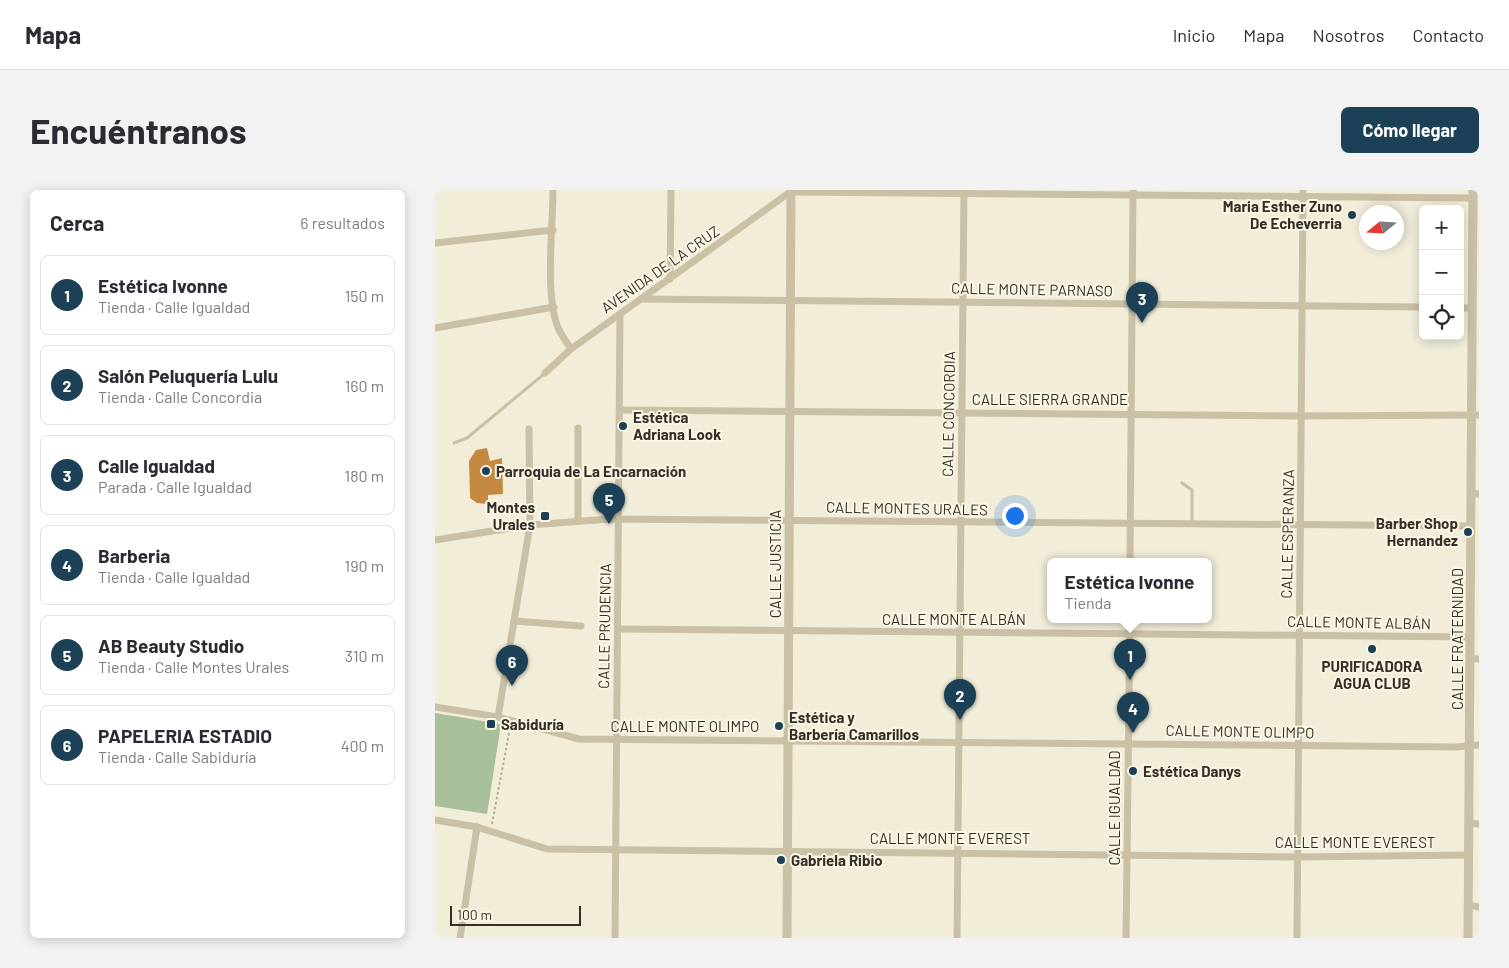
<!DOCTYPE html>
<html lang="es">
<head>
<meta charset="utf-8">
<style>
  :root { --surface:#fff; --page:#f2f2f3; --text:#2b2b33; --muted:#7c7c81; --line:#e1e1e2; --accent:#1c4156 }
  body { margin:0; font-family:Barlow,sans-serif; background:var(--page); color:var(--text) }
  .controls { position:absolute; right:15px; top:15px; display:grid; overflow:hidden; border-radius:8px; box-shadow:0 2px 12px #0003 }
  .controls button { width:45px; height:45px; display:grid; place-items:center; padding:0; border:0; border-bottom:1px solid var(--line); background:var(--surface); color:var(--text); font:25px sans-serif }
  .compass { position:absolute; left:924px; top:15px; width:45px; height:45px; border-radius:50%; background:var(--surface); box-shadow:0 2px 12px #0003; rotate:252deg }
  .scale { position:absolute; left:15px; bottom:12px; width:131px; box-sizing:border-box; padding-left:5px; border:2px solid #352f26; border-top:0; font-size:14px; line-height:18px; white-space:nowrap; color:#352f26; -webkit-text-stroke:4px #f9f6e5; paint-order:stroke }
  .you { position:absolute; left:579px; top:325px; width:18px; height:18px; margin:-12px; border:4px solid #fff; border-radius:50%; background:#1a73e8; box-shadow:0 0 0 8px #1a73e833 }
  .badge { display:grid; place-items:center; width:32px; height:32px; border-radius:50%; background:var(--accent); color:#fff; font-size:16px; font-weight:700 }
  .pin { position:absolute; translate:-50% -41px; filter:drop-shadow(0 1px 2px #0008) }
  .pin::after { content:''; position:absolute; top:26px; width:18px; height:15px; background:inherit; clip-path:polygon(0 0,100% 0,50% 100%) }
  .popup { position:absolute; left:612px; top:368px; width:165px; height:65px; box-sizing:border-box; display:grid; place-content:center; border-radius:8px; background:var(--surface); filter:drop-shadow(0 1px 4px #0005); font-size:16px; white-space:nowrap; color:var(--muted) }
  .popup b { font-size:19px; color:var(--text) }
  .popup::after { content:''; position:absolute; left:50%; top:100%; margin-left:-10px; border:10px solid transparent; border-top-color:var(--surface) }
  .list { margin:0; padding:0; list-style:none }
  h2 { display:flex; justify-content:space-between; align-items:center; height:65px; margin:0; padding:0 20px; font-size:21px }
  h2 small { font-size:16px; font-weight:400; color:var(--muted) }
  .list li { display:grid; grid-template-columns:32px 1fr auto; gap:15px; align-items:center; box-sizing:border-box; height:80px; margin:0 10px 10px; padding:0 10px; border:1px solid var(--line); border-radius:8px }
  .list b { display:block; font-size:19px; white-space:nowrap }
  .list p { margin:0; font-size:16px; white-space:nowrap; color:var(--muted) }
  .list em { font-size:16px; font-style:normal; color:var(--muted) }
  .icon { flex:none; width:28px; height:28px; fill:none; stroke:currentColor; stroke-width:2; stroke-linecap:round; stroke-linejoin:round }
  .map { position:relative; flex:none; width:1044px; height:748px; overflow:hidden; border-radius:8px }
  header { display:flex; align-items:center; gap:30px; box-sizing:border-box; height:70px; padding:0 25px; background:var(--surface); border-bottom:1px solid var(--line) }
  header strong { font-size:24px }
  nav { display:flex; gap:28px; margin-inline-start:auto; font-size:18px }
  .intro { display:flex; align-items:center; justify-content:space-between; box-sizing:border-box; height:120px; padding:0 30px }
  h1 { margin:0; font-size:35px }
  .button { padding:12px 22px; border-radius:8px; background:var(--accent); color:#fff; font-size:18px; font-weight:700 }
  main { display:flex; gap:30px; padding:0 30px }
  aside { flex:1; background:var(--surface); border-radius:8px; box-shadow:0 2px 12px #0003 }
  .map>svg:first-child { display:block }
</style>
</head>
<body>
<header>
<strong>Mapa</strong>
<nav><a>Inicio</a><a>Mapa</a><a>Nosotros</a><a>Contacto</a></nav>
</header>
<div class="intro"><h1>Encuéntranos</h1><a class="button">Cómo llegar</a></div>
<main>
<aside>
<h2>Cerca<small>6 resultados</small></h2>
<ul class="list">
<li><span class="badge">1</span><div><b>Estética Ivonne</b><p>Tienda · Calle Igualdad</p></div><em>150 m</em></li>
<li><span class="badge">2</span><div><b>Salón Peluquería Lulu</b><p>Tienda · Calle Concordia</p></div><em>160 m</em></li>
<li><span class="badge">3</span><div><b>Calle Igualdad</b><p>Parada · Calle Igualdad</p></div><em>180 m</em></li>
<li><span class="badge">4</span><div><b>Barberia</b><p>Tienda · Calle Igualdad</p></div><em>190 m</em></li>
<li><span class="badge">5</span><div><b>AB Beauty Studio</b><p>Tienda · Calle Montes Urales</p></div><em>310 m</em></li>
<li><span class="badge">6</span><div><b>PAPELERIA ESTADIO</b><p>Tienda · Calle Sabiduría</p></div><em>400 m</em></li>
</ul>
</aside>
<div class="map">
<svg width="1044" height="748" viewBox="0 0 1044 748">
  <rect width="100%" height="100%" fill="#f1edd9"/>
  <!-- green -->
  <polygon fill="#a7c099" points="0,523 66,534 52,624 0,616"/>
  <!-- building -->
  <polygon fill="#c68942" points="52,258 55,271 67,268 68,304 53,305 53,314 42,313 35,308 34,271 41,260"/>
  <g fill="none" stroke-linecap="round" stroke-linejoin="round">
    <!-- path -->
    <polyline stroke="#b5aa8f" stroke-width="2" stroke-dasharray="2.5 2.5" stroke-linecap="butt" points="57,634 75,538"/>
    <!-- service -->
    <g stroke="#c9c0a5" stroke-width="3">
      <polyline points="19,253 32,248 109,184"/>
      <polyline points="747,293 757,300 757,333"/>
    </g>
    <!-- minor -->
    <g stroke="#c9c0a5" stroke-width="7">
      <path d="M 118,0 C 118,37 110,101 122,135 C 125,144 131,151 136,159"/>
      <polyline points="356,2 1038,8"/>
      <polyline points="0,53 118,40"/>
      <polyline points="235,89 236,0"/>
      <polyline points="206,109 988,117"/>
      <polyline points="1025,118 1038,118"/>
      <polyline points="0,138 119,117"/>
      <polyline points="110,183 136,159 358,0"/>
      <polyline points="185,220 866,226 1044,225"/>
      <polyline points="1037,303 1044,304"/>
      <polyline points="143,331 143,238"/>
      <polyline points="0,350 95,335 175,329 1036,336"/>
      <polyline points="695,371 698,0"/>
      <polyline points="79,431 146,436"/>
      <polyline points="183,439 1035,447"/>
      <polyline points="1035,468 1044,469"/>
      <polyline points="0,517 63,527 144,549 1021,557 1044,555"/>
      <polyline points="63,527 95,335 94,239"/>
      <polyline points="0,630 42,637 112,659 863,667 1034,665"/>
      <polyline points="1034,633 1044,634"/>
      <polyline points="1033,715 1044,717"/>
      <polyline points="25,748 42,637"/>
      <polyline points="180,748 185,124"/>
      <polyline points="522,748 529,0"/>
      <polyline points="691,748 695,429"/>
      <polyline points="862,748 868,0"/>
    </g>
    <!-- tertiary -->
    <g stroke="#c9c0a5" stroke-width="9">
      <polyline points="352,748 356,0"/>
      <polyline points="1033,748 1038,0"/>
    </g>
  </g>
  <!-- markers -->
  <g fill="#1c4156" stroke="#f9f6e5" stroke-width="2">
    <circle cx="917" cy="25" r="5"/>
    <circle cx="188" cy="236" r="5"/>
    <circle cx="51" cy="281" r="5"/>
    <rect x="105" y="321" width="10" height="10" rx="2.5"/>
    <circle cx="1033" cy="342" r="5"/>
    <circle cx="937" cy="459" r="5"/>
    <rect x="51" y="529" width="10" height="10" rx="2.5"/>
    <circle cx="344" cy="536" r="5"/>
    <circle cx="698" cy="581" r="5"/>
    <circle cx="346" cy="670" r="5"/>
  </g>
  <g text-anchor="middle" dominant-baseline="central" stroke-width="4" stroke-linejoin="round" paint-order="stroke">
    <!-- poi labels -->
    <g font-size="15" font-weight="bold" fill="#352f26" stroke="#f9f6e5" text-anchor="start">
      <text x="907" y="16" text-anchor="end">Maria Esther Zuno<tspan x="907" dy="17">De Echeverria</tspan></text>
      <text x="198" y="227">Estética<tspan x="198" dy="17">Adriana Look</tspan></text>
      <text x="61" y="281">Parroquia de La Encarnación</text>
      <text x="100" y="317" text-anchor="end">Montes<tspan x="100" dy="17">Urales</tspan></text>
      <text x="1023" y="333" text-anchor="end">Barber Shop<tspan x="1023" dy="17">Hernandez</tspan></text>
      <text x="937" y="476" text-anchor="middle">PURIFICADORA<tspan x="937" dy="17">AGUA CLUB</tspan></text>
      <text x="354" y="527">Estética y<tspan x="354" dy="17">Barbería Camarillos</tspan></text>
      <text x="66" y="534">Sabiduría</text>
      <text x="708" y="581">Estética Danys</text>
      <text x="356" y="670">Gabriela Ribio</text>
    </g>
    <!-- street labels -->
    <g font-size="15" fill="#352f26" stroke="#f9f6e5">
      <text transform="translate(225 79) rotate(-35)">AVENIDA DE LA CRUZ</text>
      <text transform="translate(597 99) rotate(1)">CALLE MONTE PARNASO</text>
      <text x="615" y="209">CALLE SIERRA GRANDE</text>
      <text transform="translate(513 224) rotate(-89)">CALLE CONCORDIA</text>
      <text transform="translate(472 318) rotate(1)">CALLE MONTES URALES</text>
      <text transform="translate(852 344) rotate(-89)">CALLE ESPERANZA</text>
      <text transform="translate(340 374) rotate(-90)">CALLE JUSTICIA</text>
      <text x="519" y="429">CALLE MONTE ALBÁN</text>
      <text transform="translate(924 432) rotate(1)">CALLE MONTE ALBÁN</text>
      <text transform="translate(169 436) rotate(-89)">CALLE PRUDENCIA</text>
      <text transform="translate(1022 449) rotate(-90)">CALLE FRATERNIDAD</text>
      <text x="250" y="536">CALLE MONTE OLIMPO</text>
      <text transform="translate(805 541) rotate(1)">CALLE MONTE OLIMPO</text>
      <text transform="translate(679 618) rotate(-90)">CALLE IGUALDAD</text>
      <text x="515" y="648">CALLE MONTE EVEREST</text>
      <text x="920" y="652">CALLE MONTE EVEREST</text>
    </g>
  </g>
</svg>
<div class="controls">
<button>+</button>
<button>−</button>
<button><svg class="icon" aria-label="locate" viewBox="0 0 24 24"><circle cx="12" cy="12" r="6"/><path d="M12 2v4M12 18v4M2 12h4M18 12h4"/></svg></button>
</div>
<svg class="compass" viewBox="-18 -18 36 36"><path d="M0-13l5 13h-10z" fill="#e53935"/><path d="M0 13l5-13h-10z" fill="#7c7c81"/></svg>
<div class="scale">100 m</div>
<div class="you"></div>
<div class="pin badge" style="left:695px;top:490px">1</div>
<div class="popup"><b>Estética Ivonne</b>Tienda</div>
<div class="pin badge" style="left:525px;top:530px">2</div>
<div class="pin badge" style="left:707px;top:133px">3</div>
<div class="pin badge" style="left:698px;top:543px">4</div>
<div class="pin badge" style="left:174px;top:334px">5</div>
<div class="pin badge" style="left:77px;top:496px">6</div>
</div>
</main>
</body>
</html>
